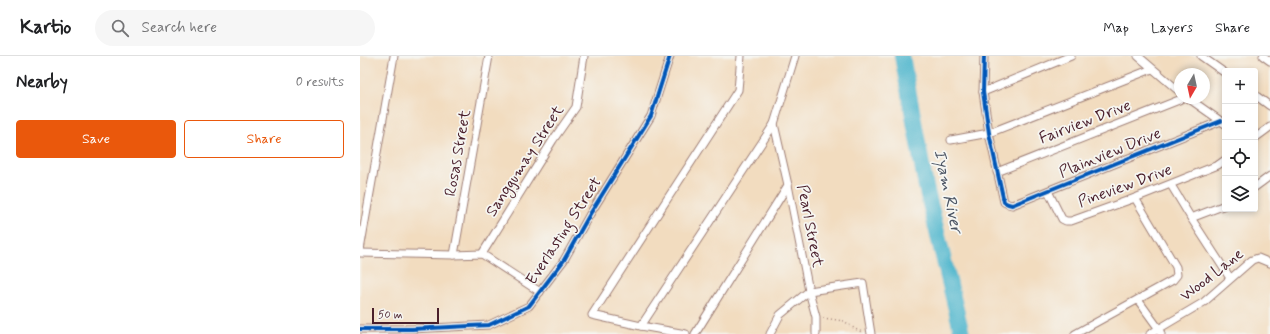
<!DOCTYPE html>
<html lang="en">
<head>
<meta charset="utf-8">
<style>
  :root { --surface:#fff; --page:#f6f6f6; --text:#202124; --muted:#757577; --line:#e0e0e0; --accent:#ea580c }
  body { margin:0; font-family:Mynerve,sans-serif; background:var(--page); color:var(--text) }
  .controls { position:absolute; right:12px; top:12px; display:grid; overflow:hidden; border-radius:4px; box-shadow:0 2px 6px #0003 }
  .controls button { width:36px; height:36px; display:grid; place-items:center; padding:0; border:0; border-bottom:1px solid var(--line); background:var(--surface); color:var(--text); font:20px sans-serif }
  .compass { position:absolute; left:814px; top:12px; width:36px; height:36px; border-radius:50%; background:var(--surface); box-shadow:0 2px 6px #0003; rotate:189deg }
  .scale { position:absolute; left:12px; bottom:10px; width:67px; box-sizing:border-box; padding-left:4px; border:2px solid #4a1f2b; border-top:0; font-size:11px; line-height:14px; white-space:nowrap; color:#4a1f2b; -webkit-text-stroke:3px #f6f6f2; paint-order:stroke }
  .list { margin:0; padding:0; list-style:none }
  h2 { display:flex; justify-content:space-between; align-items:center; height:52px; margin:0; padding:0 16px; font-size:17px }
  h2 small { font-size:13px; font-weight:400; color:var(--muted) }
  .actions { display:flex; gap:8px; padding:12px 16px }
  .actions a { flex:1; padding:9px 0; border:1px solid var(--accent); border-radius:4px; text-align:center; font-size:14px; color:var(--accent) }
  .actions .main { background:var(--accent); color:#fff }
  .icon { flex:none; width:22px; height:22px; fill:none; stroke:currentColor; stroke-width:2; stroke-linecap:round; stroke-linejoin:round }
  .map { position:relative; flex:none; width:910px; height:278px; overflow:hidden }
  header { display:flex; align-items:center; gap:24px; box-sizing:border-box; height:56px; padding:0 20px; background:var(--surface); border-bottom:1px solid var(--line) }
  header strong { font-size:19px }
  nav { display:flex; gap:22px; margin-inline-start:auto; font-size:14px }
  .search { width:280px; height:36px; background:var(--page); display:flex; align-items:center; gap:10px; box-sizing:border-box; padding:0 14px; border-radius:22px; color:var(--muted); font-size:15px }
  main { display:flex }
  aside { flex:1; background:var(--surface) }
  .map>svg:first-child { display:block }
</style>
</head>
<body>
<header>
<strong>Kartio</strong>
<div class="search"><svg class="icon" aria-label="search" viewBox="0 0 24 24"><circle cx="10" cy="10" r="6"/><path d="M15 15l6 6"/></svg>Search here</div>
<nav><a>Map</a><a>Layers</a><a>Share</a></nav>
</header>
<main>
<aside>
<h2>Nearby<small>0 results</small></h2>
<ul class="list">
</ul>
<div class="actions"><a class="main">Save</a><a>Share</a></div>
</aside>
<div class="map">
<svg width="910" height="278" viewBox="0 0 910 278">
  <rect width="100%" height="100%" fill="#f6f6f2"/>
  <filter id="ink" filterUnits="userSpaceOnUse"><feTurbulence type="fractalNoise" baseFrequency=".025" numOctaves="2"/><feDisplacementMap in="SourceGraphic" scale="8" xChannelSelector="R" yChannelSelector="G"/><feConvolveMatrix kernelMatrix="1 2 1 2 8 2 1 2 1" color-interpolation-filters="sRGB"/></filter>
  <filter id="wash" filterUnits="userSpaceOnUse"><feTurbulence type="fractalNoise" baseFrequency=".012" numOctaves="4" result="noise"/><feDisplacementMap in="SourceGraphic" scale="16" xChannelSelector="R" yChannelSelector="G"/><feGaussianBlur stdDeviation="0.9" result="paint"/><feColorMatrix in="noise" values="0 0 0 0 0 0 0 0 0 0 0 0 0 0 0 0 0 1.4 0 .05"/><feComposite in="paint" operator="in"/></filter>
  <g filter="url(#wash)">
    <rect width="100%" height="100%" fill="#f2dcbf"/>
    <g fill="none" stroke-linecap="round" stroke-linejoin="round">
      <!-- river -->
      <polyline stroke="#4db5cc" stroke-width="16" points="542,0 566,131 602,278"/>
    </g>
  </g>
  <g filter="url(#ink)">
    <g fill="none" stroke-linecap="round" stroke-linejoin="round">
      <defs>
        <g id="street">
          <polyline points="624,0 623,36 629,77 644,146 648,148 652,149 861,65"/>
          <polyline points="778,0 820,36"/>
          <polyline points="841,0 865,17"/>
          <polyline points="903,0 910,5"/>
          <polyline points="623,36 711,0"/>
          <polyline points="895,39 910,50"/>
          <polyline points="828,42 865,68"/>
          <polyline points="414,68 428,129 449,235 456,261 456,278"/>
          <polyline points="895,82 910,71"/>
          <polyline points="591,84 629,77 792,13"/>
          <polyline points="637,116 824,42"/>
          <polyline points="811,129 831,162 870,222"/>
          <polyline points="895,131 910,120"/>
          <polyline points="688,135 702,163 706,165 711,165 775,142 858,109 865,104"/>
          <polyline points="831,162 865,149"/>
          <polyline points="0,194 34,0"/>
          <polyline points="0,197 94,199 122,198 180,236"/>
          <polyline points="122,198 193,84 216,51 224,0"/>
          <polyline points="94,199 129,0"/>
          <polyline points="778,244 799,273 801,278"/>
          <polyline points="281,270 414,68 435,0"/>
          <polyline points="0,273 52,273 129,269 169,250 204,204 230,158 291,60 310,0"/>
          <polyline points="326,278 281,270 232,259 378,34 381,0"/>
          <polyline points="335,278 428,129"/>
          <polyline points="410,278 420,259 449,235 503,227 511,278"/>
          <polyline points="715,278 813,224 817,219 816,211 775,142"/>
          <polyline points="790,278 844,246 892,204 898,202 910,207"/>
        </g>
      </defs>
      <!-- street casing -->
      <use href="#street" stroke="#9e7e75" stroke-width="9"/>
      <!-- path -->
      <polyline stroke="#9e7e75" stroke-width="1.5" stroke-dasharray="1 3" stroke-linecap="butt" points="463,262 484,265 495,273 502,276"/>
      <!-- street -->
      <use href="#street" stroke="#fff" stroke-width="7"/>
      <defs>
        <g id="cycleway">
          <polyline points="624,0 623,36 629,77 644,146 648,148 652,149 861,65"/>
          <polyline points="0,273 52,273 129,269 169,250 204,204 230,158 291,60 310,0"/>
        </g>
      </defs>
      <!-- cycleway casing -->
      <use href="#cycleway" stroke="#f6f6f2" stroke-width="6"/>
      <!-- cycleway -->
      <use href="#cycleway" stroke="#0057b8" stroke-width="4"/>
    </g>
  </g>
  <g text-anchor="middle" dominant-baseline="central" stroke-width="3.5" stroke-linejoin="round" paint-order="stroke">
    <!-- street labels -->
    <g font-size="16" fill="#4a1f2b" stroke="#f6f6f2">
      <text transform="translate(725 66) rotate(-21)">Fairview Drive</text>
      <text transform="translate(98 97) rotate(-80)">Rosas Street</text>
      <text transform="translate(750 97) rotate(-22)">Plainview Drive</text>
      <text transform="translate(165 105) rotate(-57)">Sanggumay Street</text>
      <text transform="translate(765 130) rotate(-20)">Pineview Drive</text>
      <text transform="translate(450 170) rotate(79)">Pearl Street</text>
      <text transform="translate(204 175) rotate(-57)">Everlasting Street</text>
      <text transform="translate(852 219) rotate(-38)">Wood Lane</text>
    </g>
    <!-- water labels -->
    <g font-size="17" font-style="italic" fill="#4b5463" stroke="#f6f6f2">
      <text transform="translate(588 135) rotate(78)">Iyam River</text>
    </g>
  </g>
</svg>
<div class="controls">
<button>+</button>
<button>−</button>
<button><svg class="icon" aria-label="locate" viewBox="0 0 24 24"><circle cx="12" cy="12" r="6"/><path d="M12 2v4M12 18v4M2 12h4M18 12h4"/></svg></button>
<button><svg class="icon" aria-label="layers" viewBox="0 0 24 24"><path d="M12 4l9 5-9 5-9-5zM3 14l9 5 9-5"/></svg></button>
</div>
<svg class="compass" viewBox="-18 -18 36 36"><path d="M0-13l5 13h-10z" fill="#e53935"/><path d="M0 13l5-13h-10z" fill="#757577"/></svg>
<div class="scale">50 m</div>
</div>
</main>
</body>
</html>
